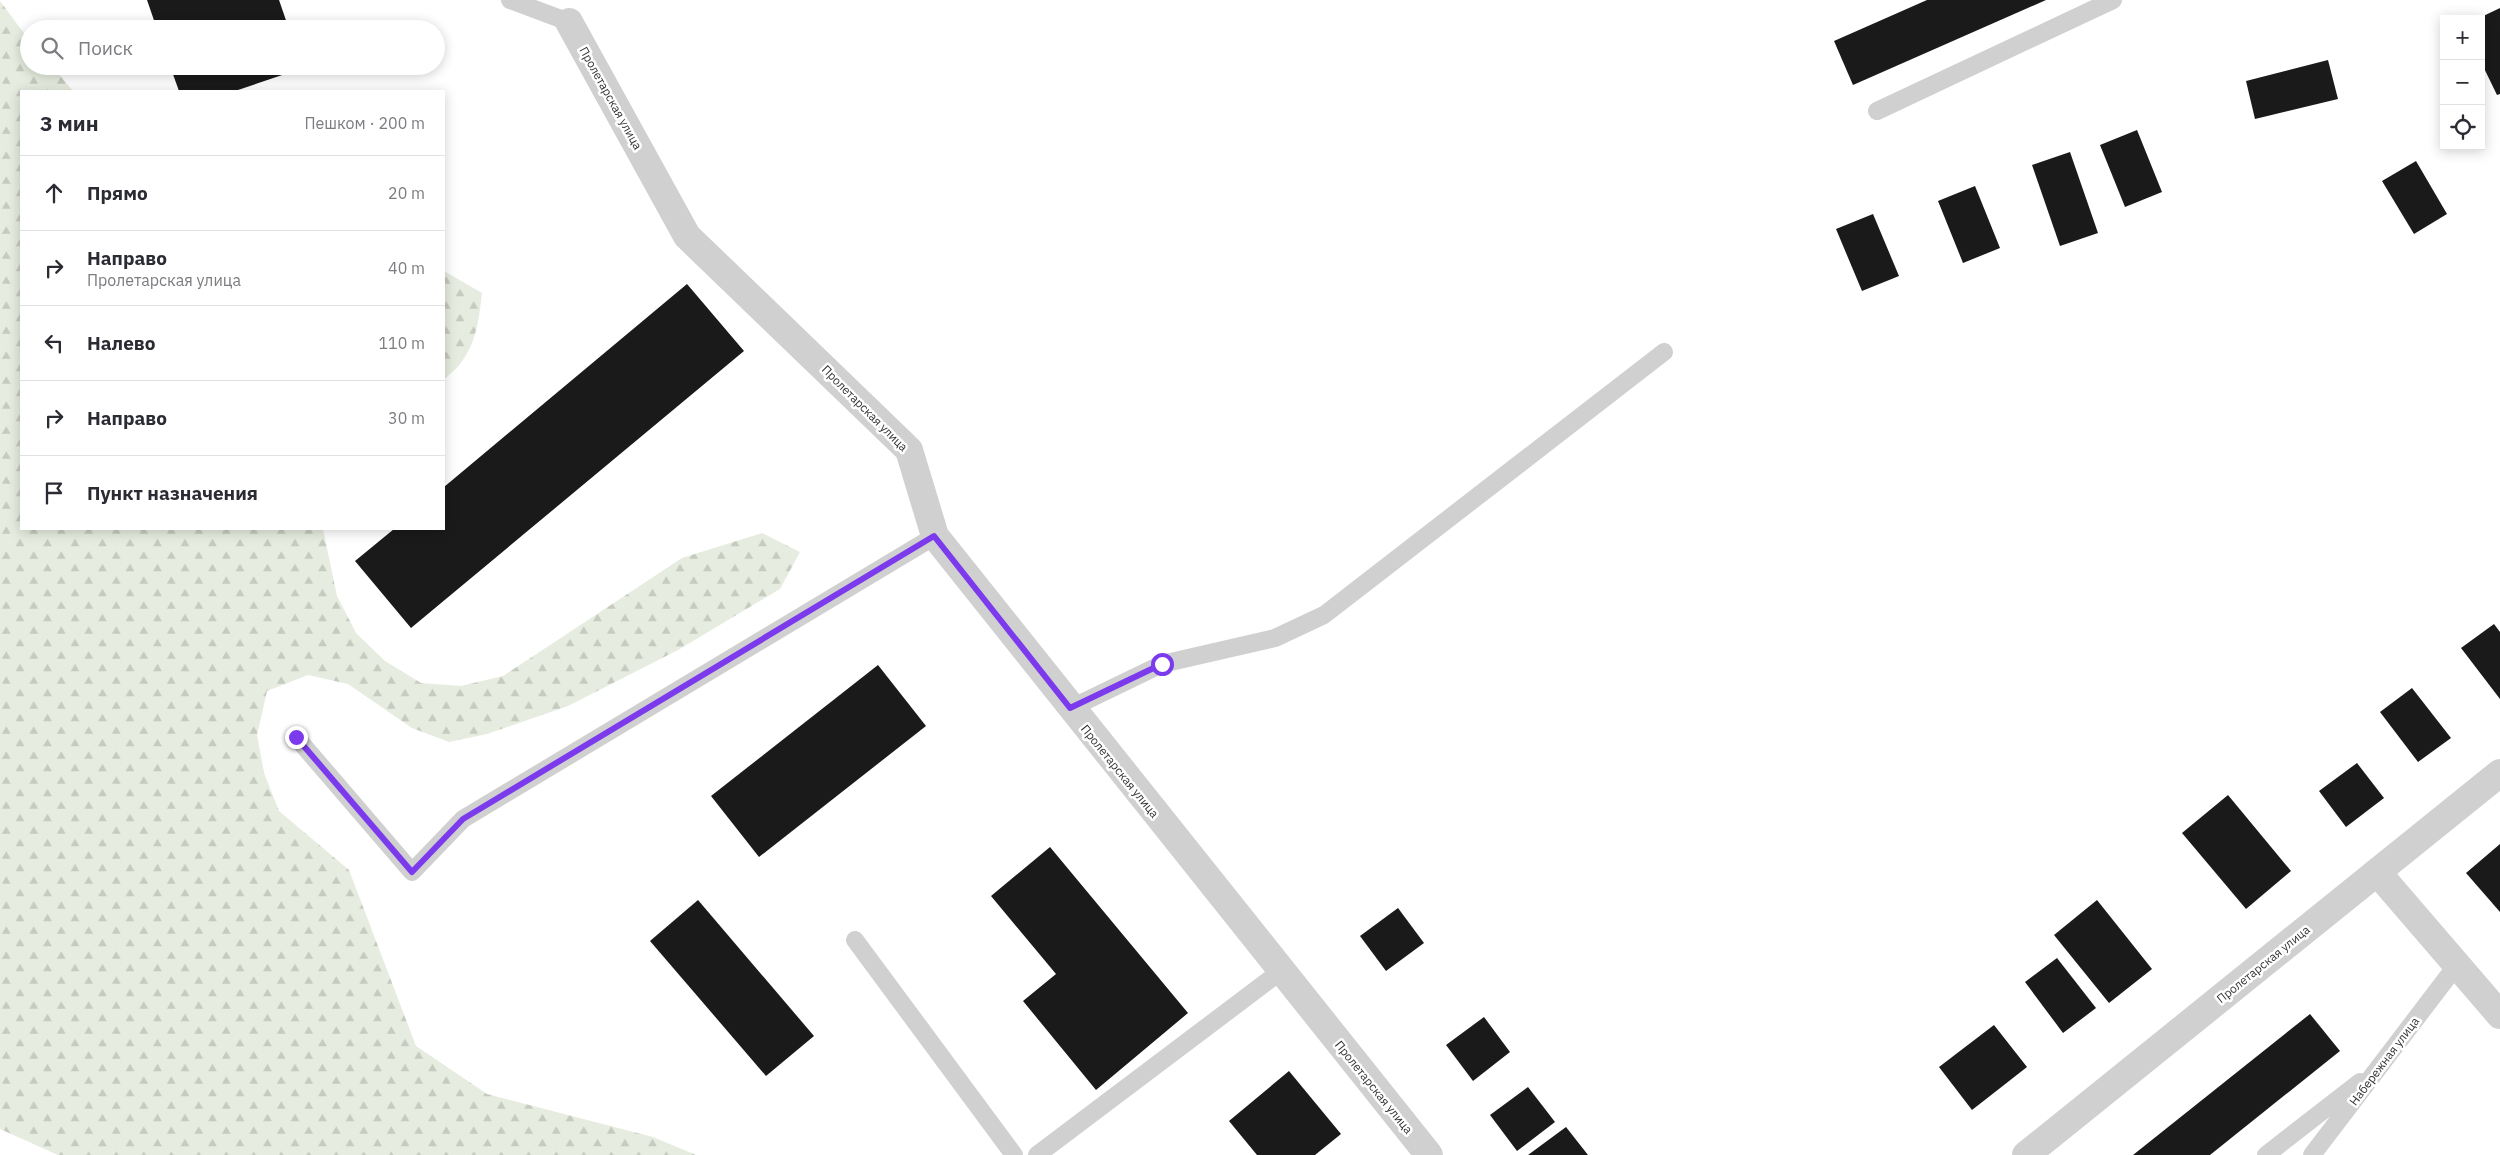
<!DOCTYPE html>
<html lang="ru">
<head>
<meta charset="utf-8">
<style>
  :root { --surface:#fff; --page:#f7f7f7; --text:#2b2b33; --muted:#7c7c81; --line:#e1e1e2 }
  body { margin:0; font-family:"IBM Plex Sans",sans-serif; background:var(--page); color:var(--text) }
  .controls { position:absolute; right:15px; top:15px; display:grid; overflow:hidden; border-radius:0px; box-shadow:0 2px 12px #0003 }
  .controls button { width:45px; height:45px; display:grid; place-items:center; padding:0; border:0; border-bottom:1px solid var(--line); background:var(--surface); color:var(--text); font:25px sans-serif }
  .stop { position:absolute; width:15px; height:15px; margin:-11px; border:4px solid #7c3aed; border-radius:50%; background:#fff }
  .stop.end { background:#7c3aed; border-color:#fff; box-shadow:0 1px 5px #0008 }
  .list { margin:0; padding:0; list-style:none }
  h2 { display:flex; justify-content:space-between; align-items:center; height:65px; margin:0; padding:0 20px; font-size:21px }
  h2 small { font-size:16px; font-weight:400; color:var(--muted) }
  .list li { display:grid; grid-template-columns:32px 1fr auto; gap:15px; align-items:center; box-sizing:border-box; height:75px; padding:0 20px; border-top:1px solid var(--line) }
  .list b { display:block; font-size:19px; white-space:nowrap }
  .list p { margin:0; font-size:16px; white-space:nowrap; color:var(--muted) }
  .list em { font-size:16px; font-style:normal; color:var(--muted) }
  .icon { flex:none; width:28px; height:28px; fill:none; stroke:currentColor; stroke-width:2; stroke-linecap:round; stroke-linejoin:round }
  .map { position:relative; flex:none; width:2500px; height:1155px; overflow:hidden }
  .search { position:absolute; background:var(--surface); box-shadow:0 2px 12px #0003; left:20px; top:20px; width:425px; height:55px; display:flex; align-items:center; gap:12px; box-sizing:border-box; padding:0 18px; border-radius:28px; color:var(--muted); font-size:19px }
  .panel { position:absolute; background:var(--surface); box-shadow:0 2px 12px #0003; left:20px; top:90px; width:425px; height:440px; border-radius:0px }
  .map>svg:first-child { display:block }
</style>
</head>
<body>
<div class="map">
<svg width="2500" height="1155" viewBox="0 0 2500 1155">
  <defs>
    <pattern id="forest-firs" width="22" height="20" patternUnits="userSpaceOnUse" patternTransform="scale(1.25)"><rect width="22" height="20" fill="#e6ecdf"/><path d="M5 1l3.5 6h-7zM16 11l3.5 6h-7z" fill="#c6cbc0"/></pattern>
  </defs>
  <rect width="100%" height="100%" fill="#fff"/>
  <!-- forest -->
  <g fill="url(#forest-firs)">
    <polygon points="0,1 29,40 29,66 52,66 73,91 21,91 21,529 323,529 337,596 356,633 385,661 421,683 461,686 503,676 682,558 762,533 800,552 780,589 678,650 568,706 487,734 449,742 412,728 348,684 308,675 267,691 257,735 264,773 279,811 349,870 416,1046 487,1094 653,1137 696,1155 58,1155 0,1129"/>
    <path d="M 444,271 L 482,293 C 478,328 474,357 444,379 Z"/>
  </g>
  <!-- building -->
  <g fill="#1a1a1a">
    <polygon points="147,0 279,0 289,29 157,29"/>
    <polygon points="1927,0 2046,0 1853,85 1834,41"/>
    <polygon points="2500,8 2500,94 2497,95 2481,62 2481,19 2477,19"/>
    <polygon points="2328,60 2338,99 2255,119 2246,81"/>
    <polygon points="170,66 306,66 306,67 235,91 179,91"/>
    <polygon points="2137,130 2162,192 2125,207 2100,145"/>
    <polygon points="2070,152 2098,233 2060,246 2032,165"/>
    <polygon points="2416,161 2447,214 2414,234 2382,181"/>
    <polygon points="1975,186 2000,248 1963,263 1938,201"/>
    <polygon points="1873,214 1899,276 1862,291 1836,229"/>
    <polygon points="687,284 744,351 411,628 355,561 394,529 444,529 444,487"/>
    <polygon points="2494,624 2500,632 2500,699 2461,648"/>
    <polygon points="878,665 926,726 759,857 711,796"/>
    <polygon points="2412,688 2451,738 2418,762 2380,712"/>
    <polygon points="2357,763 2384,798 2346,827 2319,791"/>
    <polygon points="2228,795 2291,871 2246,909 2182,833"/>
    <polygon points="2500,844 2500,912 2466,873"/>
    <polygon points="1050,847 1188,1013 1096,1090 1023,1001 1056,974 991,896"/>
    <polygon points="698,900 814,1036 766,1076 650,941"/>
    <polygon points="2097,900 2152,969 2109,1003 2054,935"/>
    <polygon points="1398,908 1424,943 1386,971 1360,936"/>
    <polygon points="2057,958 2096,1008 2063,1033 2025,982"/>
    <polygon points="2310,1014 2340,1051 2210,1155 2133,1155"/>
    <polygon points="1484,1017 1510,1052 1473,1081 1446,1045"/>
    <polygon points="1994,1025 2027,1067 1972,1110 1939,1067"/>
    <polygon points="1289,1071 1341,1134 1315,1155 1257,1155 1229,1121"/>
    <polygon points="1528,1087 1555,1122 1517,1151 1490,1115"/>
    <polygon points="1566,1127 1588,1155 1528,1155"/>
  </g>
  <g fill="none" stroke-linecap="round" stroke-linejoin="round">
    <!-- lane -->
    <g stroke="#d0d0d0" stroke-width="18">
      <polyline points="510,0 569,22"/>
      <polyline points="1877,111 2113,0"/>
      <polyline points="1071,708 1162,664 1275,638 1324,615 1664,352"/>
      <polyline points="296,737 412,872 463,819 935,536"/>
      <polyline points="855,940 1014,1155"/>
      <polyline points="1037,1155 1281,971"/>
      <polyline points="2266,1155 2360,1082"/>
      <polyline points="2312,1155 2456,966"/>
    </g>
    <!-- street -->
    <g stroke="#d0d0d0" stroke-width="28">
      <polyline points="569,22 687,236 909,450 935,536 1429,1155"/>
      <polyline points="2377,872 2500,1015"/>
      <polyline points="2026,1155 2500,773"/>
    </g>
  </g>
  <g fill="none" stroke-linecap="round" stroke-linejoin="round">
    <!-- route -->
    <polyline stroke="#7c3aed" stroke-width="6" points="296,737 412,872 463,819 934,536 1070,708 1162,664"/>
  </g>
  <g text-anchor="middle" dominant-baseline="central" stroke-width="5" stroke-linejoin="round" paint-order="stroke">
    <!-- street labels -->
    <g font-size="12" fill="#333" stroke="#fff">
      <text transform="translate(611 98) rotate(61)">Пролетарская улица</text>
      <text transform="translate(865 408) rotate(45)">Пролетарская улица</text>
      <text transform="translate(1120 771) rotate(51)">Пролетарская улица</text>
      <text transform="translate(2263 964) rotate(-39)">Пролетарская улица</text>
      <text transform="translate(2384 1061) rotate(-53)">Набережная улица</text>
      <text transform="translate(1374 1087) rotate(51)">Пролетарская улица</text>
    </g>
  </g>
</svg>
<div class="controls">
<button>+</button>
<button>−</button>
<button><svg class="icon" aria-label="locate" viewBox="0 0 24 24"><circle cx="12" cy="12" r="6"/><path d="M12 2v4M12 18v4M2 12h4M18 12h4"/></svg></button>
</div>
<div class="stop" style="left:1162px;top:664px"></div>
<div class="stop end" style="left:296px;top:737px"></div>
<div class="search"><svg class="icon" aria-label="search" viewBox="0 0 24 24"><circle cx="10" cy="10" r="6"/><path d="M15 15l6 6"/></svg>Поиск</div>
<section class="panel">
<h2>3 мин<small>Пешком · 200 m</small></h2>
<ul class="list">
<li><svg class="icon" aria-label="ahead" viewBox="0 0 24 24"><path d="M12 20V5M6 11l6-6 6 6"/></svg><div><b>Прямо</b></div><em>20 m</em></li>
<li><svg class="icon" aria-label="right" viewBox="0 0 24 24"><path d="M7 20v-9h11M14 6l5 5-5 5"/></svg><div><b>Направо</b><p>Пролетарская улица</p></div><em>40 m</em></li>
<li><svg class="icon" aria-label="left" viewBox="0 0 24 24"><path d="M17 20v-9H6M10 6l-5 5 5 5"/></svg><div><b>Налево</b></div><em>110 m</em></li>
<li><svg class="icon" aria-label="right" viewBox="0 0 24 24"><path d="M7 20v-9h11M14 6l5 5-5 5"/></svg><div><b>Направо</b></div><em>30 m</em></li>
<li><svg class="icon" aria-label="arrive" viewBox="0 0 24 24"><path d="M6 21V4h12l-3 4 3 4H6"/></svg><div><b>Пункт назначения</b></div></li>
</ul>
</section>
</div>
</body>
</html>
